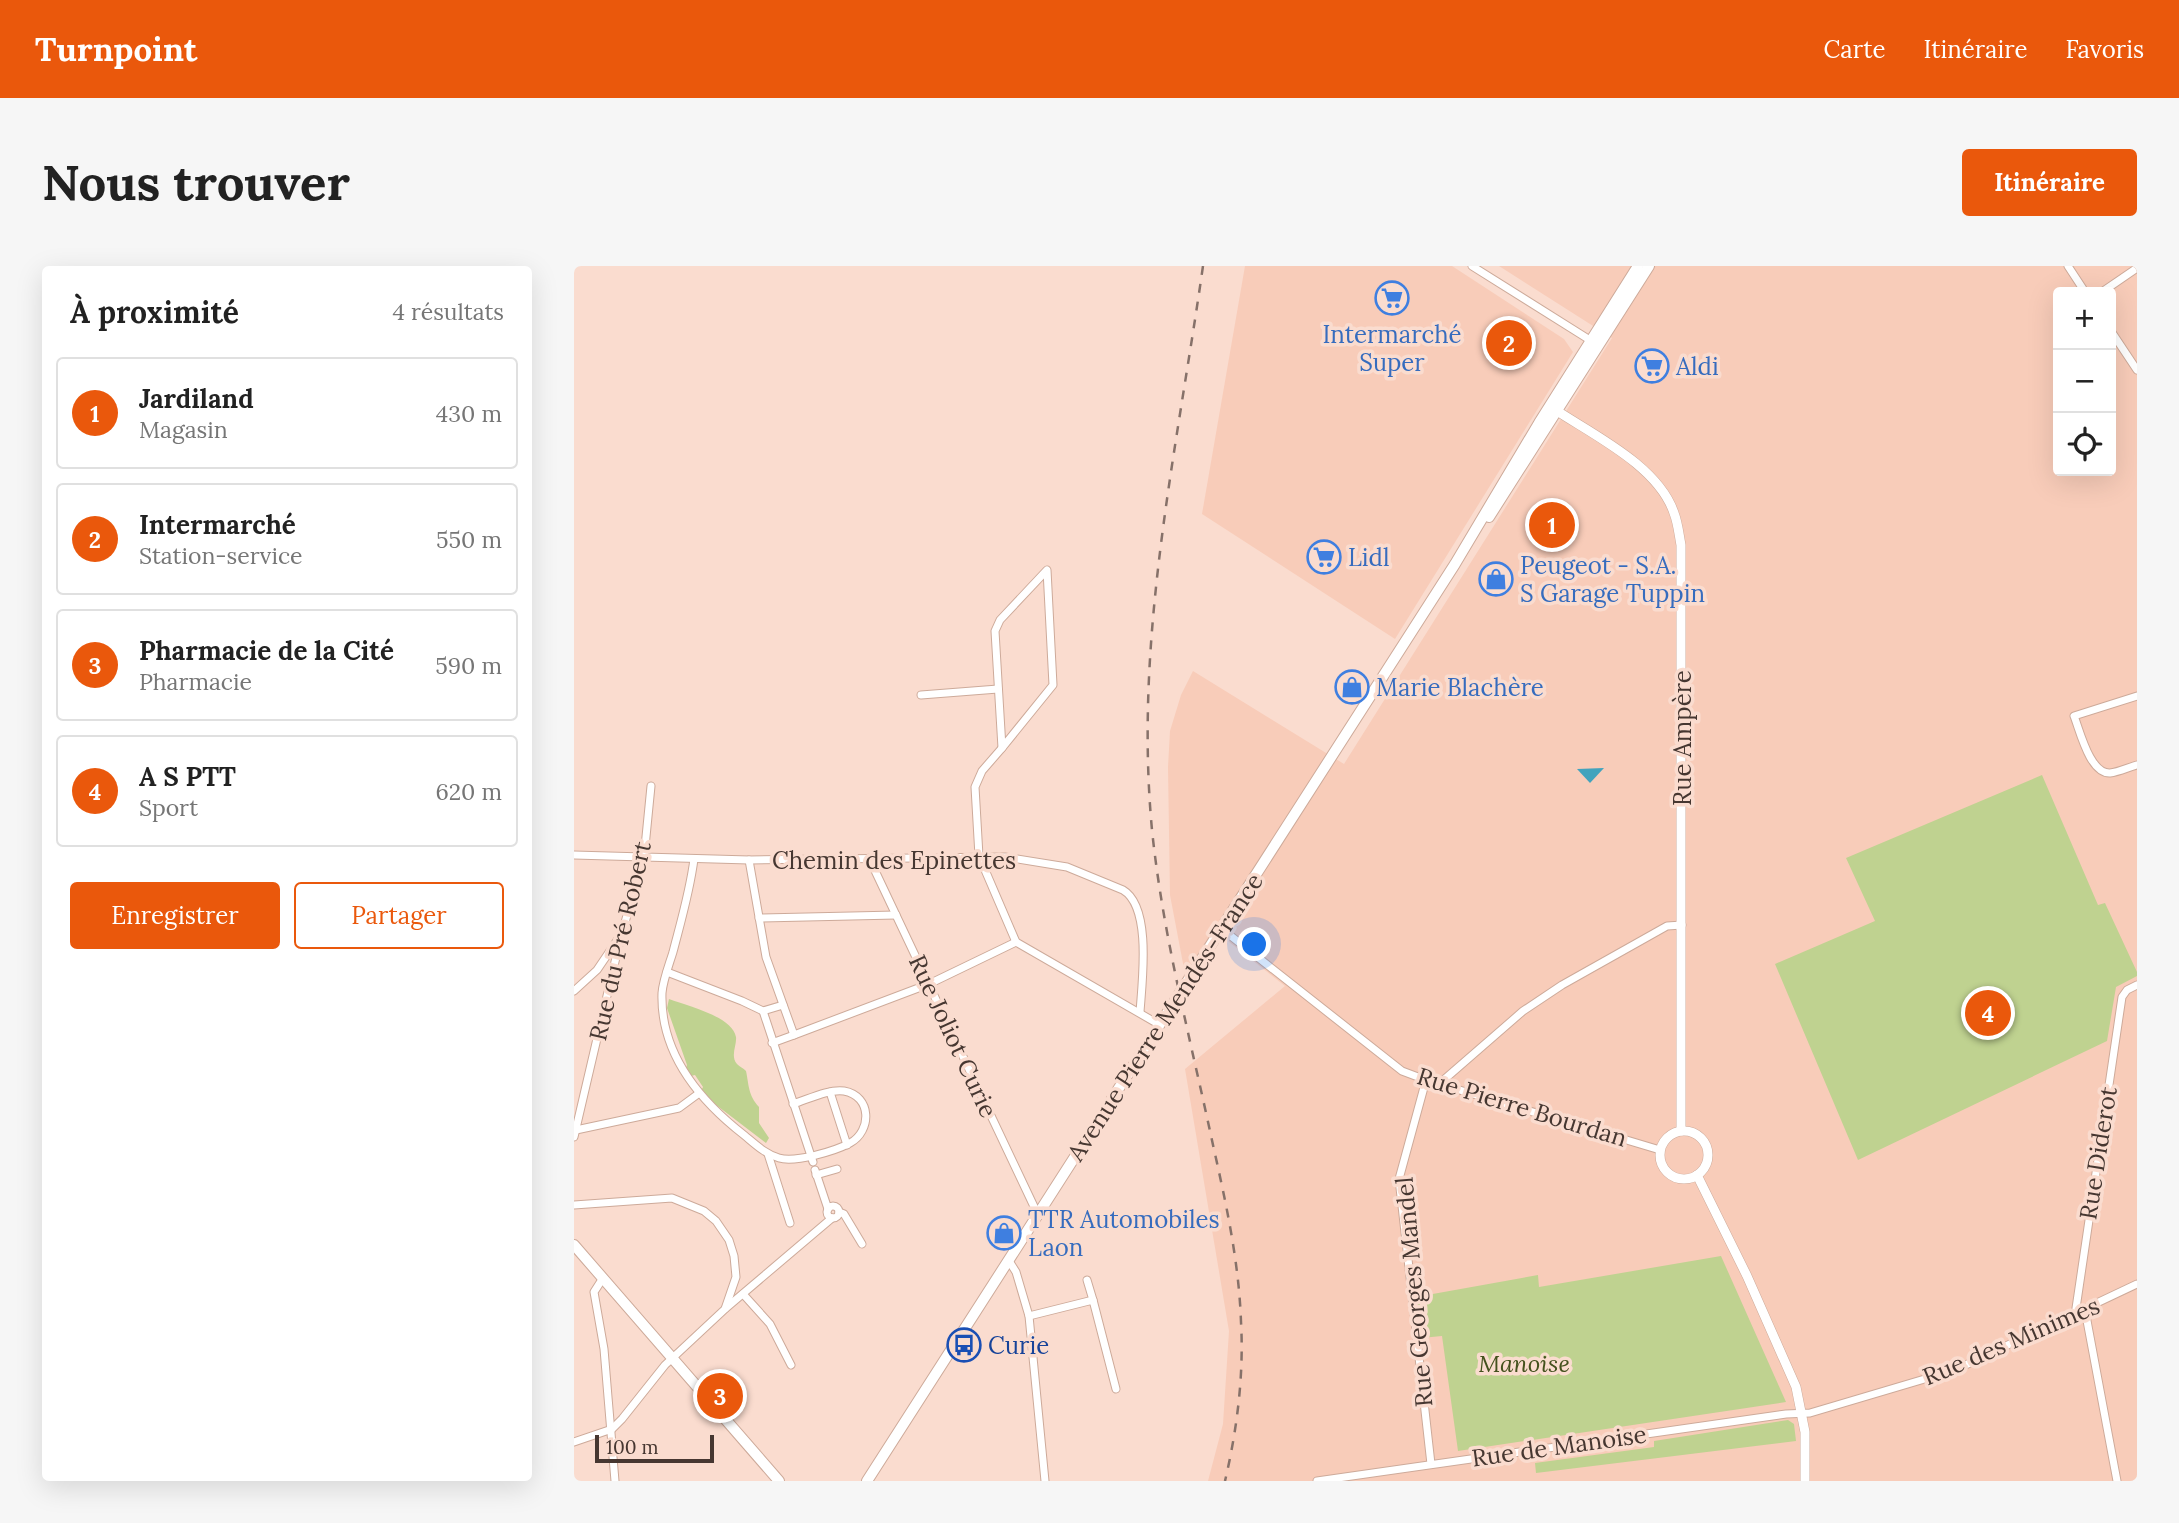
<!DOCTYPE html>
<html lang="fr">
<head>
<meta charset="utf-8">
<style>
  :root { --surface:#fff; --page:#f6f6f6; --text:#222; --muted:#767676; --line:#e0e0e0; --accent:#ea580c }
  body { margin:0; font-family:Lora,serif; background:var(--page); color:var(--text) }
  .controls { position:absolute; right:21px; top:21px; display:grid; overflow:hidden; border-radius:7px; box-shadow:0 7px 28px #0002 }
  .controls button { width:63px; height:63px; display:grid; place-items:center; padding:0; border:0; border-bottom:2px solid var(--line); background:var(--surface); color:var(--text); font:35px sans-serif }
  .scale { position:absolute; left:21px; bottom:18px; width:119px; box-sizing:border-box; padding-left:7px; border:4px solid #463731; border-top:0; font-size:19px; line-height:24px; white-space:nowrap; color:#463731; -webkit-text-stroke:5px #fadccf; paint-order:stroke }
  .you { position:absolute; left:681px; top:679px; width:24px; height:24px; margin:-18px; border:5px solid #fff; border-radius:50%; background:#1a73e8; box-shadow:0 0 0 10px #1a73e833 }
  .badge { display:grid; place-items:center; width:46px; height:46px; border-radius:50%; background:var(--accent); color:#fff; font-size:23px; font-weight:700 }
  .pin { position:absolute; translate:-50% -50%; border:4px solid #fff; box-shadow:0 2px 7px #0006 }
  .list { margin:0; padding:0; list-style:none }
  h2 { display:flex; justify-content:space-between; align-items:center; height:91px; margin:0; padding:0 28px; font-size:30px }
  h2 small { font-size:23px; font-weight:400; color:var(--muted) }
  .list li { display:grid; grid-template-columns:46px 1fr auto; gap:21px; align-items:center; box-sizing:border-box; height:112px; margin:0 14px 14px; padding:0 14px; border:2px solid var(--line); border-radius:7px }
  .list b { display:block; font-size:26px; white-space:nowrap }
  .list p { margin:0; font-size:23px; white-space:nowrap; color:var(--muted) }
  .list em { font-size:23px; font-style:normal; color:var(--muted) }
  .actions { display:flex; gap:14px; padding:21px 28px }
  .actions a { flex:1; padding:16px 0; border:2px solid var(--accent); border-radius:7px; text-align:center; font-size:24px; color:var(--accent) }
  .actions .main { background:var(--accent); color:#fff }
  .icon { flex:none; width:38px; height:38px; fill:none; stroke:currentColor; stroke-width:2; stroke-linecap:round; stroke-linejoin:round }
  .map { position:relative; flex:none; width:1563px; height:1215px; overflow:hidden; border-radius:7px }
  header { display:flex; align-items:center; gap:42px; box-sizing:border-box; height:98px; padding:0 35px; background:var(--accent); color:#fff }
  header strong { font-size:33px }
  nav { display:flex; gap:38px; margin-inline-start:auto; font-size:24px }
  .intro { display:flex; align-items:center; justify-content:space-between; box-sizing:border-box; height:168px; padding:0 42px }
  h1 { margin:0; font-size:49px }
  .button { padding:18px 32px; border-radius:7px; background:var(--accent); color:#fff; font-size:24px; font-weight:700 }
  main { display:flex; gap:42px; padding:0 42px }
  aside { flex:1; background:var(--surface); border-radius:7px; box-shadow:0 7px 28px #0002 }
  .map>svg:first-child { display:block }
</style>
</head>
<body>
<header>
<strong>Turnpoint</strong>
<nav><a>Carte</a><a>Itinéraire</a><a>Favoris</a></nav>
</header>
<div class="intro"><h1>Nous trouver</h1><a class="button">Itinéraire</a></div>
<main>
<aside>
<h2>À proximité<small>4 résultats</small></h2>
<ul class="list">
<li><span class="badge">1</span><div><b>Jardiland</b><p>Magasin</p></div><em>430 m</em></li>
<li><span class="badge">2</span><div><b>Intermarché</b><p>Station-service</p></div><em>550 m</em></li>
<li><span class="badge">3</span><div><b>Pharmacie de la Cité</b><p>Pharmacie</p></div><em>590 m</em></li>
<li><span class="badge">4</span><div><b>A S PTT</b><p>Sport</p></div><em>620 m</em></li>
</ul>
<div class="actions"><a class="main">Enregistrer</a><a>Partager</a></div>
</aside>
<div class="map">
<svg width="1563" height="1215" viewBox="0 0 1563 1215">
  <rect width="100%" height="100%" fill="#fadccf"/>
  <!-- built -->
  <g fill="#f8ccb9" fill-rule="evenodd">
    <polygon points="671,0 878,0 990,73 999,86 821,373 628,248"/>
    <path d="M 925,0 L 1563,0 L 1563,1215 L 634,1215 L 649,1158 L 655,1065 L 611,803 L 711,720 L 641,665 L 611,708 L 596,629 L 594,501 L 596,465 L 607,429 L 619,405 L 770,498 L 1038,72 ZM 1484,26 L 1537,26 L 1537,205 L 1484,205 Z"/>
  </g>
  <!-- green -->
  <g fill="#bfd290">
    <polygon points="1468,509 1524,639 1531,637 1563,706 1563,710 1542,721 1533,775 1284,894 1201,698 1301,655 1272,592"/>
    <path d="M 95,733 C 113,740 158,750 162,771 C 163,779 156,790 163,798 C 166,801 169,802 172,805 C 175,819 174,829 185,841 L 185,857 L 195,872 L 192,877 L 133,832 L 127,825 L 129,821 L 121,809 L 117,810 L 112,802 L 113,799 L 93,742 Z"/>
    <polygon points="1147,990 1212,1136 884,1185 868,1070 847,1072 842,1031 964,1009 965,1021"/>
    <polygon points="1214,1154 1220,1158 1222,1175 962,1207 961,1197 1080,1181 1080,1175"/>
  </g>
  <!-- water -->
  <polygon fill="#42a3bd" points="1030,502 1016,517 1003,503"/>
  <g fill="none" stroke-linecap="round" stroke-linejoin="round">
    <defs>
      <g id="minor">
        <polyline points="898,0 1019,76"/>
        <polyline points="1494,0 1511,26"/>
        <polyline points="1528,26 1563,2"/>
        <polyline points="1537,65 1563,104"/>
        <polygon points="473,304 479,419 428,482 421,365 426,354"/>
        <polyline points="347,429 424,423"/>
        <path d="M 1563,430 L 1500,450 C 1506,465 1516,508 1536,507 C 1545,506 1555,501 1563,499"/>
        <polyline points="428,482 408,505 401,521 405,590 442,676 586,759"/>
        <path d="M 0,589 L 175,594 L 431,591 L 493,601 L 549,624 C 578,641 568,716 566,746"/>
        <polyline points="295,592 464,949"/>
        <path d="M 120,593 C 116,625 107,655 99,686 C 95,699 89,714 88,727 C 86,788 125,834 170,869 C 181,878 191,888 205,892 C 221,897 261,885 276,877 C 298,865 298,830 270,825 C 254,823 235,833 219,838"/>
        <polyline points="175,594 192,691 220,769 198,777"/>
        <polyline points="185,652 322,649"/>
        <polyline points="648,663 828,805 852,814 1086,884"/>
        <polyline points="93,706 168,735 189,745"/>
        <polyline points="0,725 23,704 44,673"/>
        <polyline points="209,739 189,745 239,896"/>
        <polyline points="220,769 355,718 442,676"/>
        <polyline points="852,814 825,913 857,1198"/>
        <polyline points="865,818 949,745 988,719 1093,660 1108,659"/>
        <polyline points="256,826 273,879"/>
        <polyline points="2,864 105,842 124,828"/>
        <polyline points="0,871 47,670 70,591 77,520"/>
        <polyline points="194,888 216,957"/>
        <polyline points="241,904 254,943"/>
        <polyline points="242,909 263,903"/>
        <polyline points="0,939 98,932 130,945 142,955 155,974 160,990 162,1011 151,1043 91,1099 48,1153 38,1163 0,1176"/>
        <circle cx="259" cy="946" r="6"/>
        <polyline points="265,946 270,948 288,978"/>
        <polyline points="435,995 442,1006 455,1050 471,1215"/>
        <polyline points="29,1012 20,1026 30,1083 41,1215"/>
        <polyline points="513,1014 519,1034"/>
        <polyline points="169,1028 196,1058 217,1099"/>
        <polyline points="152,1042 258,952"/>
        <polyline points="1511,1044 1543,1215"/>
        <polyline points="1501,1049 1548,731 1553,724 1563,719"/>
        <polyline points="455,1050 519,1034 542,1123"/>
        <polyline points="743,1215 1212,1148 1236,1147 1381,1104 1563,1018"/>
      </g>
      <g id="tertiary">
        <path d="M 977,141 C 1017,168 1084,199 1100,247 C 1104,257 1105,269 1107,279 L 1107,865"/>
        <circle cx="1110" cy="889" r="24"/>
        <polyline points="1123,909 1173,1010 1222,1121 1231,1166 1231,1215"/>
      </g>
      <g id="secondary">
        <polyline points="915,251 1075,0"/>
        <polyline points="0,979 205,1215"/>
        <polyline points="293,1215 881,298 965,157 1064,0"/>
      </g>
    </defs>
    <!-- minor casing -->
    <use href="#minor" stroke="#cdaa9a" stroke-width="9"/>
    <!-- tertiary casing -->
    <use href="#tertiary" stroke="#cdaa9a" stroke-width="10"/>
    <!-- secondary casing -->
    <use href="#secondary" stroke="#cdaa9a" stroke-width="12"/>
    <!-- minor -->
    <use href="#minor" stroke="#fff" stroke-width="7"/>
    <!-- tertiary -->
    <use href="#tertiary" stroke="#fff" stroke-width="9"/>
    <!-- secondary -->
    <use href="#secondary" stroke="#fff" stroke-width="10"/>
    <!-- rail -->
    <path stroke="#867169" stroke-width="2.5" stroke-dasharray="9 9" stroke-linecap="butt" d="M 629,0 C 602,189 560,372 578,564 C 589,671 617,775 639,879 C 652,937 665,996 667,1056 C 670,1109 663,1164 651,1215"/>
  </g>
  <!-- icons -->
  <defs>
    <symbol id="supermarket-ring" viewBox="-11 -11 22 22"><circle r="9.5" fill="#fadccf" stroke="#3f7fe0" stroke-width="1.5"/><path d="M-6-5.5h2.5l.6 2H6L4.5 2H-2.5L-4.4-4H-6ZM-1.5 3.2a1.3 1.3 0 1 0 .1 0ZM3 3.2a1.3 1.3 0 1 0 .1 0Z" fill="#3f7fe0"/></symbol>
    <symbol id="shop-ring" viewBox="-11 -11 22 22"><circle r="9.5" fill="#fadccf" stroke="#3f7fe0" stroke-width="1.5"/><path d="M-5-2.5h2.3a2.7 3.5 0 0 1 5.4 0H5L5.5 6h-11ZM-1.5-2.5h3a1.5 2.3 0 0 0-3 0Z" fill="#3f7fe0"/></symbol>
    <symbol id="bus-ring" viewBox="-11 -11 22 22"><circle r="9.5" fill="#fadccf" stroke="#1a4fb4" stroke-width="1.5"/><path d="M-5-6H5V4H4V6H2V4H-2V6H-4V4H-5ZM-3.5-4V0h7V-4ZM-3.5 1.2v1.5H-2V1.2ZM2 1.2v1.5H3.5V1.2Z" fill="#1a4fb4"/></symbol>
  </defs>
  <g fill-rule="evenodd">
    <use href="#supermarket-ring" x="799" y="13" width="38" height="38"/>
    <use href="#supermarket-ring" x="1059" y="81" width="38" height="38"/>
    <use href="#supermarket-ring" x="731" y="272" width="38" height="38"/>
    <use href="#shop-ring" x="903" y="294" width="38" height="38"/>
    <use href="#shop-ring" x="759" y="402" width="38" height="38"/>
    <use href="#shop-ring" x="411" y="948" width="38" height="38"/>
    <use href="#bus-ring" x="371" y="1060" width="38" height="38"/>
  </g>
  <g text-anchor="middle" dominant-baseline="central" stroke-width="7" stroke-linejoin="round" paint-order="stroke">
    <!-- shop labels -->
    <g font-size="24" fill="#366cbe" stroke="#fadccf" text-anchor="start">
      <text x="818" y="68" text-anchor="middle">Intermarché<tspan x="818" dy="28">Super</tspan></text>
      <text x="1102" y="100">Aldi</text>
      <text x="774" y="291">Lidl</text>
      <text x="946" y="299">Peugeot - S.A.<tspan x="946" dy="28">S Garage Tuppin</tspan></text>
      <text x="802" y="421">Marie Blachère</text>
      <text x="454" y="953">TTR Automobiles<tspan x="454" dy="28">Laon</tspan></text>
    </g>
    <!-- street labels -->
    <g font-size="24" fill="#463731" stroke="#fadccf">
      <text transform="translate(1108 472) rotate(-90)">Rue Ampère</text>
      <text x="320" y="594">Chemin des Epinettes</text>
      <text transform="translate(46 675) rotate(-77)">Rue du Pré Robert</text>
      <text transform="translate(591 751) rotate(-57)">Avenue Pierre Mendés-France</text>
      <text transform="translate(379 770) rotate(65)">Rue Joliot Curie</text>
      <text transform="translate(948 841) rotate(17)">Rue Pierre Bourdan</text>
      <text transform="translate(1524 887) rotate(-81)">Rue Diderot</text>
      <text transform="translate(840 1026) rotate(-95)">Rue Georges Mandel</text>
      <text transform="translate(1437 1075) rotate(-23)">Rue des Minimes</text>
      <text transform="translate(985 1180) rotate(-8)">Rue de Manoise</text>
    </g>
    <!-- transit labels -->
    <g font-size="24" fill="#164399" stroke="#fadccf" text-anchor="start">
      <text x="414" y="1079">Curie</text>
    </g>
    <!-- park labels -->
    <g font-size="24" font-style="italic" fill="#44511d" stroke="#fadccf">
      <text x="950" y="1097">Manoise</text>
    </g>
  </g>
</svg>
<div class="controls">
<button>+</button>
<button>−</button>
<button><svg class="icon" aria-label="locate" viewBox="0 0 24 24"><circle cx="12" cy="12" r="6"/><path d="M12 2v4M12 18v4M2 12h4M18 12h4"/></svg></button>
</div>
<div class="scale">100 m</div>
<div class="you"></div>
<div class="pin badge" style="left:978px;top:259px">1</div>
<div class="pin badge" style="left:935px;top:77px">2</div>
<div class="pin badge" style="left:146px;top:1130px">3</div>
<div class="pin badge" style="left:1414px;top:747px">4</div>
</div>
</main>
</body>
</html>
